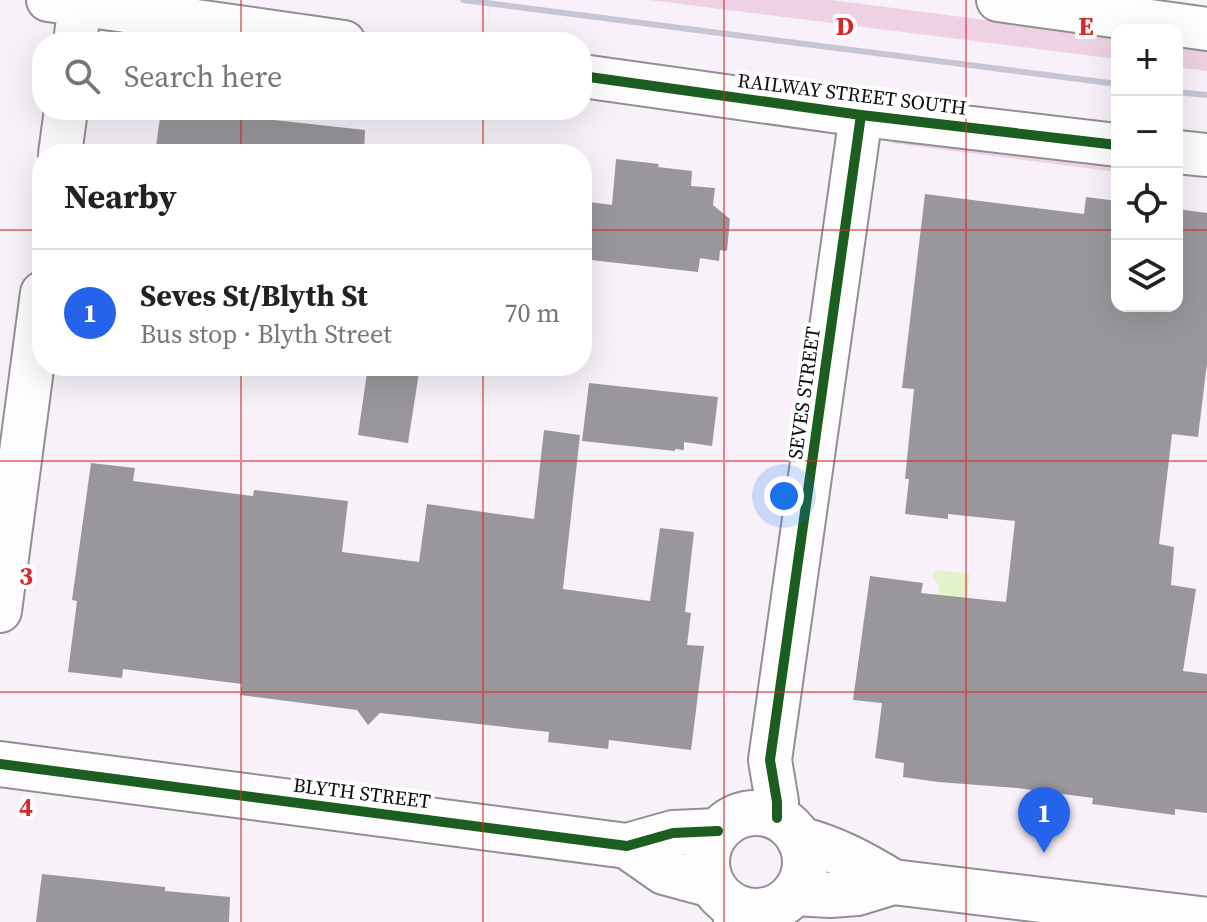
<!DOCTYPE html>
<html lang="en">
<head>
<meta charset="utf-8">
<style>
  :root { --surface:#fff; --page:#f2f2f2; --text:#222; --muted:#767676; --line:#e0e0e0; --accent:#2563eb }
  body { margin:0; font-family:"Source Serif 4",serif; background:var(--page); color:var(--text) }
  .controls { position:absolute; right:24px; top:24px; display:grid; overflow:hidden; border-radius:16px; box-shadow:0 8px 32px #0002 }
  .controls button { width:72px; height:72px; display:grid; place-items:center; padding:0; border:0; border-bottom:2px solid var(--line); background:var(--surface); color:var(--text); font:40px sans-serif }
  .you { position:absolute; left:784px; top:496px; width:28px; height:28px; margin:-20px; border:6px solid #fff; border-radius:50%; background:#1a73e8; box-shadow:0 0 0 12px #1a73e833 }
  .badge { display:grid; place-items:center; width:52px; height:52px; border-radius:50%; background:var(--accent); color:#fff; font-size:26px; font-weight:700 }
  .pin { position:absolute; translate:-50% -66px; filter:drop-shadow(0 2px 4px #0008) }
  .pin::after { content:''; position:absolute; top:42px; width:28px; height:24px; background:inherit; clip-path:polygon(0 0,100% 0,50% 100%) }
  .list { margin:0; padding:0; list-style:none }
  h2 { display:flex; justify-content:space-between; align-items:center; height:104px; margin:0; padding:0 32px; font-size:34px }
  h2 small { font-size:26px; font-weight:400; color:var(--muted) }
  .list li { display:grid; grid-template-columns:52px 1fr auto; gap:24px; align-items:center; box-sizing:border-box; height:128px; padding:0 32px; border-top:2px solid var(--line) }
  .list b { display:block; font-size:30px; white-space:nowrap }
  .list p { margin:0; font-size:26px; white-space:nowrap; color:var(--muted) }
  .list em { font-size:26px; font-style:normal; color:var(--muted) }
  .icon { flex:none; width:44px; height:44px; fill:none; stroke:currentColor; stroke-width:2; stroke-linecap:round; stroke-linejoin:round }
  .map { position:relative; flex:none; width:1207px; height:922px; overflow:hidden }
  .search { position:absolute; background:var(--surface); box-shadow:0 8px 32px #0002; left:32px; top:32px; width:560px; height:88px; display:flex; align-items:center; gap:20px; box-sizing:border-box; padding:0 28px; border-radius:32px; color:var(--muted); font-size:30px }
  .panel { position:absolute; background:var(--surface); box-shadow:0 8px 32px #0002; left:32px; top:144px; width:560px; height:232px; border-radius:32px }
  .map>svg:first-child { display:block }
</style>
</head>
<body>
<div class="map">
<svg width="1207" height="922" viewBox="0 0 1207 922">
  <rect width="100%" height="100%" fill="#f8f1fa"/>
  <!-- green -->
  <g fill="#eed2e3">
    <polygon points="649,0 832,0 1117,37 1117,59"/>
    <polygon points="1177,45 1207,49 1207,71 1177,67"/>
    <polygon points="891,139 1117,159 1117,172 891,143"/>
  </g>
  <!-- water -->
  <polygon fill="#e4f2ca" points="937,570 970,574 963,633 935,630 940,587 932,575"/>
  <!-- building -->
  <g fill="#9a979c">
    <polygon points="161,110 266,110 265,119 365,130 364,154 155,154"/>
    <polygon points="616,159 659,164 658,167 692,171 691,186 715,188 713,205 730,219 727,251 720,250 719,261 700,258 698,272 582,259 582,201 612,205"/>
    <polygon points="925,194 1084,214 1086,197 1117,201 1117,306 1177,306 1177,209 1207,213 1207,363 1198,437 1172,434 1159,544 1174,547 1171,585 1196,589 1183,671 1207,674 1207,813 1175,809 1175,815 1092,804 1093,798 1017,788 938,782 903,777 904,763 875,758 882,703 853,700 870,576 923,583 921,593 1006,602 1015,521 948,514 948,519 905,514 909,479 905,479 914,389 902,388"/>
    <polygon points="368,366 420,366 408,443 358,435"/>
    <polygon points="589,383 718,397 712,446 684,442 684,450 675,449 675,451 582,441"/>
    <polygon points="544,430 580,435 563,589 650,601 660,528 694,532 685,612 691,613 687,645 704,646 691,750 609,740 608,749 548,742 549,732 380,713 368,725 357,710 240,695 242,684 123,669 122,678 68,672 77,601 72,600 91,463 135,468 133,481 253,496 254,490 348,501 342,552 419,562 427,504 534,519"/>
    <polygon points="42,874 165,887 165,891 230,897 229,922 36,922"/>
  </g>
  <g fill="none" stroke-linecap="round" stroke-linejoin="round">
    <defs>
      <g id="minor">
        <polyline points="48,0 344,42"/>
        <polyline points="998,0 1207,29"/>
        <polyline points="75,42 80,4"/>
        <polyline points="582,76 861,115 1117,145"/>
        <polyline points="1177,152 1207,155"/>
        <polyline points="60,154 66,110"/>
        <polyline points="0,611 42,293"/>
        <polyline points="777,818 777,802 770,760 861,115"/>
        <polyline points="734,906 735,922"/>
      </g>
      <g id="tertiary">
        <polyline points="0,764 627,846 673,833 718,831"/>
        <circle cx="756" cy="862" r="49"/>
        <path d="M 799,839 C 834,848 862,863 893,882 L 1207,920"/>
        <polyline points="627,846 664,872 712,885"/>
        <polyline points="794,893 830,895 857,893 893,882"/>
      </g>
    </defs>
    <!-- minor casing -->
    <use href="#minor" stroke="#928f93" stroke-width="46"/>
    <!-- tertiary casing -->
    <use href="#tertiary" stroke="#928f93" stroke-width="48"/>
    <!-- minor -->
    <use href="#minor" stroke="#fefdfe" stroke-width="42"/>
    <!-- tertiary -->
    <use href="#tertiary" stroke="#fefdfe" stroke-width="44"/>
    <!-- rail -->
    <g stroke="#c6c6d5" stroke-width="6">
      <polyline points="463,0 1117,84"/>
      <polyline points="1177,92 1207,95"/>
    </g>
    <defs>
      <g id="cycleway">
        <polyline points="582,76 861,115 1117,145"/>
        <polyline points="0,764 627,846 673,833 718,831"/>
        <polyline points="777,818 777,802 770,760 861,115"/>
      </g>
    </defs>
    <!-- cycleway casing -->
    <use href="#cycleway" stroke="#fff" stroke-width="15"/>
    <!-- cycleway -->
    <use href="#cycleway" stroke="#1b5e20" stroke-width="10"/>
  </g>
  <!-- grid -->
  <path fill="none" stroke="#d62828" stroke-width="2" stroke-opacity="0.55" d="M 241,0 L 241,42M 483,0 L 483,42M 724,0 L 724,922M 966,0 L 966,922M 241,110 L 241,154M 483,110 L 483,154M 0,230 L 42,230M 582,230 L 1117,230M 1177,230 L 1207,230M 241,366 L 241,922M 483,366 L 483,922M 0,461 L 1207,461M 0,692 L 1207,692"/>
  <g text-anchor="middle" dominant-baseline="central" stroke-width="8" stroke-linejoin="round" paint-order="stroke">
    <!-- street labels -->
    <g font-size="20" fill="#0c0c0c" stroke="#fff">
      <text transform="translate(852 94) rotate(7)">RAILWAY STREET SOUTH</text>
      <text transform="translate(804 393) rotate(-82)">SEVES STREET</text>
      <text transform="translate(362 793) rotate(7)">BLYTH STREET</text>
    </g>
  </g>
  <g font-size="26" text-anchor="middle" font-weight="bold" fill="#d62828" stroke="#fff" stroke-width="8" stroke-linejoin="round" paint-order="stroke">
    <text x="845" y="35">D</text>
    <text x="1086" y="35">E</text>
    <text x="26" y="585">3</text>
    <text x="26" y="816">4</text>
  </g>
</svg>
<div class="controls">
<button>+</button>
<button>−</button>
<button><svg class="icon" aria-label="locate" viewBox="0 0 24 24"><circle cx="12" cy="12" r="6"/><path d="M12 2v4M12 18v4M2 12h4M18 12h4"/></svg></button>
<button><svg class="icon" aria-label="layers" viewBox="0 0 24 24"><path d="M12 4l9 5-9 5-9-5zM3 14l9 5 9-5"/></svg></button>
</div>
<div class="you"></div>
<div class="pin badge" style="left:1044px;top:853px">1</div>
<div class="search"><svg class="icon" aria-label="search" viewBox="0 0 24 24"><circle cx="10" cy="10" r="6"/><path d="M15 15l6 6"/></svg>Search here</div>
<section class="panel">
<h2>Nearby<small></small></h2>
<ul class="list">
<li><span class="badge">1</span><div><b>Seves St/Blyth St</b><p>Bus stop · Blyth Street</p></div><em>70 m</em></li>
</ul>
</section>
</div>
</body>
</html>
